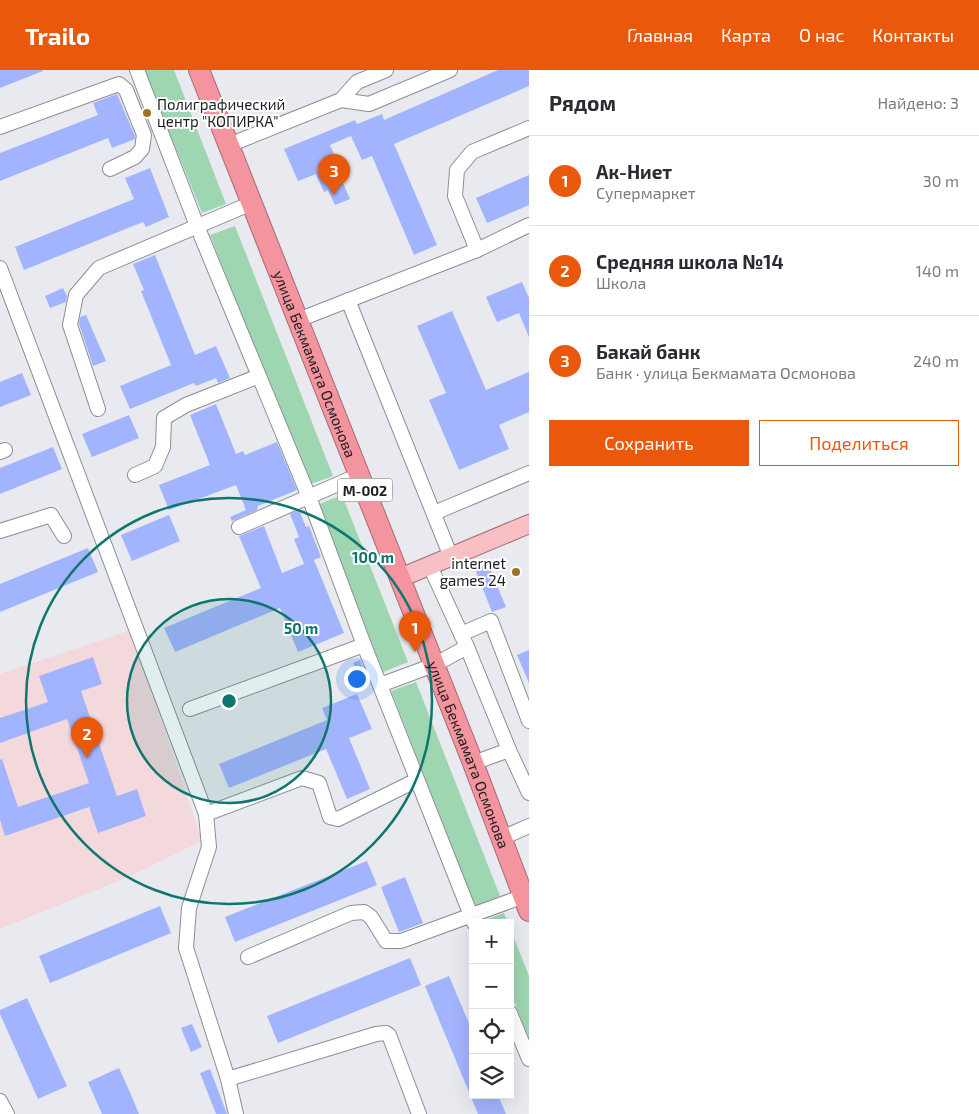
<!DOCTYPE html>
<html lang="ru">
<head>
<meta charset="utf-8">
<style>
  :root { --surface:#fff; --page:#f2f2f3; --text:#2b2b33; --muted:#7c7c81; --line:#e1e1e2; --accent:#ea580c }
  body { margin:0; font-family:"Exo 2",sans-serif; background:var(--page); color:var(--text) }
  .controls { position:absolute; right:15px; bottom:15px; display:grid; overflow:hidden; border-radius:0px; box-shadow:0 5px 20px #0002 }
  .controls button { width:45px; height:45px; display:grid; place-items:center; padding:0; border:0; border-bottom:1px solid var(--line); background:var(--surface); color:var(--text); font:25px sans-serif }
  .you { position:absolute; left:356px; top:608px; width:18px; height:18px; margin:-12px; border:4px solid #fff; border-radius:50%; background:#1a73e8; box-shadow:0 0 0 8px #1a73e833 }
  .badge { display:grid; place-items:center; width:32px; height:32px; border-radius:50%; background:var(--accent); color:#fff; font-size:16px; font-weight:700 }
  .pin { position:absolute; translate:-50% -41px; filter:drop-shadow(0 1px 2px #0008) }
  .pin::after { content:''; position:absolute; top:26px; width:18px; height:15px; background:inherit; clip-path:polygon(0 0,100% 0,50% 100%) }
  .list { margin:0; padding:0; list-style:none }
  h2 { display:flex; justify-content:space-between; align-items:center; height:65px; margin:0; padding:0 20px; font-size:21px }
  h2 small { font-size:16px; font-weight:400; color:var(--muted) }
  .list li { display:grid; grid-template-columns:32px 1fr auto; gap:15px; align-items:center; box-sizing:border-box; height:90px; padding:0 20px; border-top:1px solid var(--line) }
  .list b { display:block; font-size:19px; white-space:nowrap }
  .list p { margin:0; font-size:16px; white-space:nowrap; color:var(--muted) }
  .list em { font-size:16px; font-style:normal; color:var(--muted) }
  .actions { display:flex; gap:10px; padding:15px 20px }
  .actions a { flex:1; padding:11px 0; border:1px solid var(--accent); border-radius:0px; text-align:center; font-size:18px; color:var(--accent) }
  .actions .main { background:var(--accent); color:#fff }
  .icon { flex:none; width:28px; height:28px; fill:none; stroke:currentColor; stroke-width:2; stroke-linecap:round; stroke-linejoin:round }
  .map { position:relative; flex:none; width:529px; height:1044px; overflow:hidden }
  header { display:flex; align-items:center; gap:30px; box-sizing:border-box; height:70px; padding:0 25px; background:var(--accent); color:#fff }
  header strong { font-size:24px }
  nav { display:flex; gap:28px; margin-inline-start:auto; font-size:18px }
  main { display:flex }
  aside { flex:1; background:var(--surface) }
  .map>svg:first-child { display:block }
</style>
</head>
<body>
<header>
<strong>Trailo</strong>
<nav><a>Главная</a><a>Карта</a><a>О нас</a><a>Контакты</a></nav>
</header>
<main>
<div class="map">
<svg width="529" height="1044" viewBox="0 0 529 1044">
  <rect width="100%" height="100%" fill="#e8eaf0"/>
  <!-- education -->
  <polygon fill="#f4d9dc" points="131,560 202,771 133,805 0,859 0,604"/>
  <!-- green -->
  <g fill="#9dd6b1">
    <polygon points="144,0 174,0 226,134 202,143"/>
    <polygon points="235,156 333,406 308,415 210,165"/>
    <polygon points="342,425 408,592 383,602 317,435"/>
    <polygon points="416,612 500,826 475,836 391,621"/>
    <polygon points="504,843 508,853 483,853 483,851"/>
    <polygon points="510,858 529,906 529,969 510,921"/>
  </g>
  <!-- building -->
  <g fill="#a3b4fe">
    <polygon points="0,0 43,0 43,1 0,18"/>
    <polygon points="498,0 529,0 529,16 394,74 437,175 414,185 372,86 362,90 351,66 330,75 342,102 339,104 350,129 335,135 328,120 324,122 316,104 298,111 284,79 355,50 357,54 382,44 384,50"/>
    <polygon points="117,24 135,66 135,69 112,78 108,68 0,111 0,83 98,45 93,33"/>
    <polygon points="150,98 169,147 146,157 143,152 24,200 15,177 134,129 125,108"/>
    <polygon points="529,105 529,135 487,153 476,128"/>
    <polygon points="155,185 195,285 216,276 230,308 218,313 216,308 196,316 194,313 130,339 120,316 171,295 141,221 144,220 133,194"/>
    <polygon points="522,212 529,228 529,267 519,243 497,252 486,227"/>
    <polygon points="63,218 67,226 66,232 50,238 45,226"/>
    <polygon points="452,241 486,320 529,302 529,342 499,355 509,379 459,400 429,330 446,323 417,256"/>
    <polygon points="86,245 106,291 93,296 79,254 80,247"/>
    <polygon points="22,303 31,325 0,337 0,312"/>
    <polygon points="216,334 236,384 243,381 245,385 277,372 297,420 258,436 257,440 232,451 230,447 246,440 236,415 169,440 159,415 210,395 190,345"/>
    <polygon points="129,345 139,368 92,387 82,364"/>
    <polygon points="53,377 62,399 0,424 0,398"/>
    <polygon points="299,440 306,457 309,456 321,487 314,490 344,563 298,582 280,538 175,582 164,558 261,518 239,466 264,456 282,503 304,494 294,469 299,467 290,444"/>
    <polygon points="169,445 180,471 132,491 121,465"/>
    <polygon points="88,478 98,502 0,542 0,514"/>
    <polygon points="488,494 506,537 492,542 475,499"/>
    <polygon points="529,580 529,613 517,585"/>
    <polygon points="93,587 102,614 81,621 117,726 137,719 146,746 98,763 89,737 5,766 0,750 0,690 2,689 18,737 89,713 67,649 0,673 0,648 48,632 39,606"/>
    <polygon points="360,590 368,610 360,613 353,593"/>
    <polygon points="357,624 372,659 349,668 370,719 347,729 326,679 229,718 219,694 327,650 322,638"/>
    <polygon points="367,791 377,815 235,872 225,847"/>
    <polygon points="405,807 423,853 399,862 381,817"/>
    <polygon points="160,836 171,863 50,913 39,886"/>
    <polygon points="410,888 421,915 278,973 267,946"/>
    <polygon points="449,906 473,963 473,1025 498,1025 506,1044 478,1044 425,916"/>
    <polygon points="27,928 67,1016 38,1029 0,944 0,940"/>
    <polygon points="192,954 202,977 191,982 181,958"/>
    <polygon points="119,998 129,1020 139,1044 102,1044 88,1012"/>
    <polygon points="210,999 227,1044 216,1044 200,1003"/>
  </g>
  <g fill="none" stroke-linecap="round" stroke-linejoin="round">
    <defs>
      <g id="minor">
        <polyline points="137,0 197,156 309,427 364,575 474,853"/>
        <polyline points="341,30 369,34 450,0"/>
        <polyline points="0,57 119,14 126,20 144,65 142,79 135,87 110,99"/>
        <polyline points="229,75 341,30 357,12 386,0"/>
        <polyline points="477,180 455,126 457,100 472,82 529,58"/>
        <polyline points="0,198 206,744 209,777 189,838 186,878 228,1009 236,1044"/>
        <polyline points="348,230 451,487"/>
        <polyline points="298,250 477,180 529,155"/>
        <polyline points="98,339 70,255 76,225 99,198 252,133"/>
        <polyline points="0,382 5,380"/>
        <polyline points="135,405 155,396 163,377 164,348 186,335 259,306"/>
        <polyline points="434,443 529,403"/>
        <polyline points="239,457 359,405"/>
        <polyline points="0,461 51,445 64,466"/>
        <polyline points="430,496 467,577 509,680 529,723"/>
        <polyline points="461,564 491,551 529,651"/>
        <polyline points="380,615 434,595 467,577"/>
        <polyline points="190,639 364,575"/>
        <polyline points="473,693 509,680"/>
        <polyline points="206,744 302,708 319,713 330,747 338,749 417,710"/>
        <polyline points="502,768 529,756"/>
        <polyline points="248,887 351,843 364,842 371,847 386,871 401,871 524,826"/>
        <polyline points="510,943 529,989"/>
        <polyline points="228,1009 376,964 386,963 389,965 419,1044"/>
        <polyline points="0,1031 7,1044"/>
      </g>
      <polyline id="major" points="400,508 529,454"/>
      <g id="highway">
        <path id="s1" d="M 199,0 L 473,693 L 529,841"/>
      </g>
    </defs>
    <!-- minor casing -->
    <use href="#minor" stroke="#8c8e94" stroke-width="16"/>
    <!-- major casing -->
    <use href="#major" stroke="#a86a73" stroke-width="20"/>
    <!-- highway casing -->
    <use href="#highway" stroke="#a86a73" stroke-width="22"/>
    <!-- minor -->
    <use href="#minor" stroke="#fff" stroke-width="14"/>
    <!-- major -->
    <use href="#major" stroke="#f8bfc5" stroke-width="18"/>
    <!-- highway -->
    <use href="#highway" stroke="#f3949f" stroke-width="20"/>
  </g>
  <!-- distance rings -->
  <circle cx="229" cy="631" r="102" fill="#0f766e" fill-opacity=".12"/>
  <g fill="none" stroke="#0f766e" stroke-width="2.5">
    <circle cx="229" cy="631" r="102"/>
    <circle cx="229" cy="631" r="203"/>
  </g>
  <!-- markers -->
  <g fill="#9f7123" stroke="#fff" stroke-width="2">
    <circle cx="147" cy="43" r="5"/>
    <circle cx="516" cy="502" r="5"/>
  </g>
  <g text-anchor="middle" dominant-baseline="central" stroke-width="4" stroke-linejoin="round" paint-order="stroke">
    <!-- shield labels -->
    <rect fill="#fff" stroke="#616163" stroke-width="1" x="337.5" y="408.5" width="55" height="23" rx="4"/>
    <g font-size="14" font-weight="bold" fill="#1d1d20">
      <text x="365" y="420">M-002</text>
    </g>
    <!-- poi labels -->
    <g font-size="15" fill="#1d1d20" stroke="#fff" text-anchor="start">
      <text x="157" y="34">Полиграфический<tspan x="157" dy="17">центр "КОПИРКА"</tspan></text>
      <text x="506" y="493" text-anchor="end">internet<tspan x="506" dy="17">games 24</tspan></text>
    </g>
    <!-- street labels -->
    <g font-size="15" fill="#1d1d20" stroke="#fff">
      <text stroke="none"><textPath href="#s1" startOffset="316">улица Бекмамата Осмонова</textPath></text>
      <text stroke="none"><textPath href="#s1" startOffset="736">улица Бекмамата Осмонова</textPath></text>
    </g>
  </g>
  <circle cx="229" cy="631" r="8" fill="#0f766e" stroke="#fff" stroke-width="2.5"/>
  <g font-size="15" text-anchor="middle" font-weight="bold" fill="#0f766e" stroke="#fff" stroke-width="4" stroke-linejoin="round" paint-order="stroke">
    <text x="373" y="493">100 m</text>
    <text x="301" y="564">50 m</text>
  </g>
</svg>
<div class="controls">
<button>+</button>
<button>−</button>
<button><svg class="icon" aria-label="locate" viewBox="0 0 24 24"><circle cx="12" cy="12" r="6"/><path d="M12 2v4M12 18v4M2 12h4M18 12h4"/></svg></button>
<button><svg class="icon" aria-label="layers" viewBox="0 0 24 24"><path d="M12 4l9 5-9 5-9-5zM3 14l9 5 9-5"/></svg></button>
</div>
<div class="you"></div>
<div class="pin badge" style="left:415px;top:582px">1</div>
<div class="pin badge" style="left:87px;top:688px">2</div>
<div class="pin badge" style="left:334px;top:125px">3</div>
</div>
<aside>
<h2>Рядом<small>Найдено: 3</small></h2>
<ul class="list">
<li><span class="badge">1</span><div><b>Ак-Ниет</b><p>Супермаркет</p></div><em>30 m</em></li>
<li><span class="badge">2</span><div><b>Средняя школа №14</b><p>Школа</p></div><em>140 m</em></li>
<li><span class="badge">3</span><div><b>Бакай банк</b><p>Банк · улица Бекмамата Осмонова</p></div><em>240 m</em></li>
</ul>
<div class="actions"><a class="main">Сохранить</a><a>Поделиться</a></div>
</aside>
</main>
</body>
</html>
